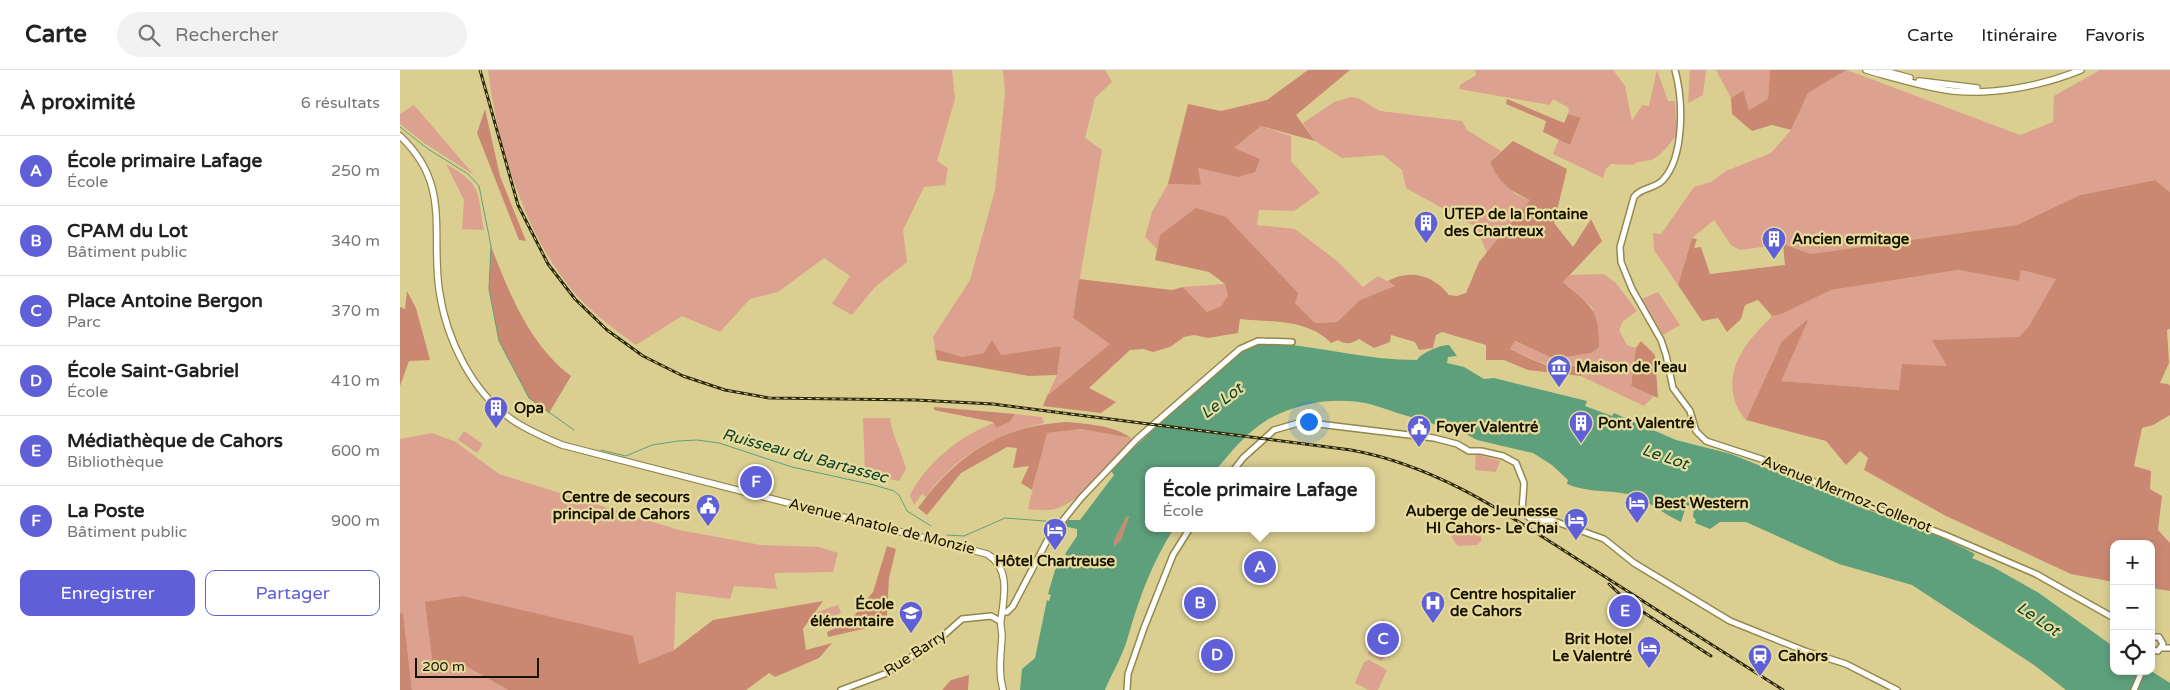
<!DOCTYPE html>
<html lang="fr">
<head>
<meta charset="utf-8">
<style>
  :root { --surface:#fff; --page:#f2f2f2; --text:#222; --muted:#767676; --line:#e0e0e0; --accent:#5f5fd7 }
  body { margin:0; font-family:"Varela Round",sans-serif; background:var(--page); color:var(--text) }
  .controls { position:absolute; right:15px; bottom:15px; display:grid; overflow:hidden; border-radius:10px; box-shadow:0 2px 8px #0003 }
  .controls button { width:45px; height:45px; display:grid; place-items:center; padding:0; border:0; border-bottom:1px solid var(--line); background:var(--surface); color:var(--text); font:25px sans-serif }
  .scale { position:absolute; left:15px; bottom:12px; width:124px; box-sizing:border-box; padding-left:5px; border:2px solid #171300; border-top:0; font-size:14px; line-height:18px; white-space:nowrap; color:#171300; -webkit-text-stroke:4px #e7dc9d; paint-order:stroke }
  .you { position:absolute; left:908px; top:351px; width:18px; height:18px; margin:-12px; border:4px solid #fff; border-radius:50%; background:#1a73e8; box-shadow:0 0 0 8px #1a73e833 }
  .badge { display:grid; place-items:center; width:32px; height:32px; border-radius:50%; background:var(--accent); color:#fff; font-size:16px; font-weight:700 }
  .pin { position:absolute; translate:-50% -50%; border:2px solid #fff; box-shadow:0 1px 5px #0006 }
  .popup { position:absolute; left:745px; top:397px; width:230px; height:65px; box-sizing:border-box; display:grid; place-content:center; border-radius:10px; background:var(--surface); filter:drop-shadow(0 1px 4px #0005); font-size:16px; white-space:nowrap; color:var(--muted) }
  .popup b { font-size:19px; color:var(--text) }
  .popup::after { content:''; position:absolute; left:50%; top:100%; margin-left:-10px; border:10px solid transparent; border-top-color:var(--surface) }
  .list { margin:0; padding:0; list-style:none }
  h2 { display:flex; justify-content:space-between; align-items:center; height:65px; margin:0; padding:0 20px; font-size:21px }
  h2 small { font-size:16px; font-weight:400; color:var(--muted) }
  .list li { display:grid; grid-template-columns:32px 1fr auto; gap:15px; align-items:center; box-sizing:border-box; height:70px; padding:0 20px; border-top:1px solid var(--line) }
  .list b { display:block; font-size:19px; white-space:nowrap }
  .list p { margin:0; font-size:16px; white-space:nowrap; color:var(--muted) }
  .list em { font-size:16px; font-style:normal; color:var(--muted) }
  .actions { display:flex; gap:10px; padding:15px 20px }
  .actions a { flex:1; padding:11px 0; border:1px solid var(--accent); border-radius:10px; text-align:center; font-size:18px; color:var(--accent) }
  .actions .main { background:var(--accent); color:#fff }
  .icon { flex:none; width:28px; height:28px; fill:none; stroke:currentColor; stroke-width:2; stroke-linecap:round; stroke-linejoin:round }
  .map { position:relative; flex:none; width:1770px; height:620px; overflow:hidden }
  header { display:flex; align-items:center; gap:30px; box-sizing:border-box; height:70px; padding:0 25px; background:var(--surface); border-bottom:1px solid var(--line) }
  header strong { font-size:24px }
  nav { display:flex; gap:28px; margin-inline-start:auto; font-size:18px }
  .search { width:350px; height:45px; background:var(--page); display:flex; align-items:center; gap:12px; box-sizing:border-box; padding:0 18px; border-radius:28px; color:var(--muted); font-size:19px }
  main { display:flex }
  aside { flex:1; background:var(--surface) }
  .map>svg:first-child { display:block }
</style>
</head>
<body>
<header>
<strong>Carte</strong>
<div class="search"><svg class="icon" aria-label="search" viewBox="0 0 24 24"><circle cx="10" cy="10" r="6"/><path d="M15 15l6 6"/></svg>Rechercher</div>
<nav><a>Carte</a><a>Itinéraire</a><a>Favoris</a></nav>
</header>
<main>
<aside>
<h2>À proximité<small>6 résultats</small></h2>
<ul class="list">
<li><span class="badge">A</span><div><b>École primaire Lafage</b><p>École</p></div><em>250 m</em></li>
<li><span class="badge">B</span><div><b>CPAM du Lot</b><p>Bâtiment public</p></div><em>340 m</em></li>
<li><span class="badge">C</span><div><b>Place Antoine Bergon</b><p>Parc</p></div><em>370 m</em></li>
<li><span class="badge">D</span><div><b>École Saint-Gabriel</b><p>École</p></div><em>410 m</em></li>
<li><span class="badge">E</span><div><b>Médiathèque de Cahors</b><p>Bibliothèque</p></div><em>600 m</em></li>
<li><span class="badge">F</span><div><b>La Poste</b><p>Bâtiment public</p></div><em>900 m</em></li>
</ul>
<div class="actions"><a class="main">Enregistrer</a><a>Partager</a></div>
</aside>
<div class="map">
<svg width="1770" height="620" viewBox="0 0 1770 620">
  <rect width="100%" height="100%" fill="#dacf91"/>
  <!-- green -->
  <g fill="#dca28f">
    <path d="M 88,0 L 552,0 L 555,29 L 537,91 L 548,98 L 545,115 L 524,117 L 503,160 L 507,192 L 475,217 L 452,245 L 432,234 L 450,206 L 424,188 L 378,222 L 350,229 L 320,262 L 282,246 L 236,275 C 219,263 202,250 186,235 C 129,180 97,76 88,0 Z"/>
    <polygon points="603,0 705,0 712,12 695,28 685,68 702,80 673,248 711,274 647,326 657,305 661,276 601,285 585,283 562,287 535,279 533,267 570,210 595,120 605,23"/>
    <path d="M 1075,0 L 1213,0 L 1225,16 L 1232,51 L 1242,35 L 1249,36 L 1257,0 L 1268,31 L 1275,31 L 1277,65 C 1270,72 1261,87 1251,90 C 1244,92 1239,90 1233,95 L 1211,94 L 1206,99 L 1203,108 L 1153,84 L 1159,69 L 1170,75 L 1181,49 L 1168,44 L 1169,38 L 1153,29 L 1150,35 L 1059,19 L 1060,15 L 1076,5 Z"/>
    <polygon points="1290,0 1306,0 1303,25 1288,33"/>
    <polygon points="1316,0 1370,0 1368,29 1349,40 1342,20 1331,28"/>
    <polygon points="1447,0 1620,65 1653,52 1654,26 1700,0 1770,0 1770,122 1755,110 1680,125 1617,155 1411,184 1383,174 1340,180 1331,175 1314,150 1292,168 1278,215 1254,180 1253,163 1261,164 1294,117 1311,112 1326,101 1371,83 1391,60 1408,23"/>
    <polygon points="951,27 958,28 980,41 1062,51 1067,60 1101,81 1090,92 1115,124 1131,130 1087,183 1076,157 1006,118 1002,100 983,85 942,88 915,71 903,53 934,32"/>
    <polygon points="14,35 74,105 24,73 0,54 0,44"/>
    <polygon points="861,56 891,66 891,91 920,123 894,141 859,140 857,155 895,159 937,191 963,217 978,206 996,216 960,230 937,252 915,253 895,233 760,165 757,179 745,167 752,142 768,114 800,115 798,98 838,106 834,78"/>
    <path d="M 46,94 C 83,115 77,121 84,160 L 62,159 L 64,130 Z"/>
    <path d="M 1558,200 L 1619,211 L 1621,200 L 1657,209 L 1629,256 L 1619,268 L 1533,270 L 1547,296 L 1500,320 L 1380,311 L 1408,249 L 1382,271 L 1346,350 C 1329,332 1328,304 1342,282 C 1349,269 1362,257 1372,246 L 1382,244 L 1431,220 Z"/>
    <path d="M 1204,204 L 1216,213 L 1237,241 L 1223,251 L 1219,260 L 1227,275 L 1236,278 L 1231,316 L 1254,326 L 1244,336 L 1181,306 L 1184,296 L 1179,294 C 1155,303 1132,288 1110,279 L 1114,271 L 1154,289 L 1191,283 L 1199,277 L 1192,237 L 1163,212 L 1170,205 Z"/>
    <polygon points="825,214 829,226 821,236 807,242 783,217"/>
    <polygon points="1258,222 1280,255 1263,265 1242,229"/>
    <path d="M 615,344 L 642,347 L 644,353 C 596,364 555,386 526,427 L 522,424 L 514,435 L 510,425 C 527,392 559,367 593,353 L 596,358 L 610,352 Z"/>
    <path d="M 463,348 L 490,348 C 492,366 502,382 506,399 L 499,411 L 465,404 Z"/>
    <path d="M 681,359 L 731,368 L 729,374 C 710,394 682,432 655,439 C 647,441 636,440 628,439 L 646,363 Z"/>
    <polygon points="64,361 83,374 77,383 58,370"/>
    <polygon points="32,363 56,372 99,404 279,460 361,475 419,477 438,483 433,502 374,503 377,519 334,516 330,529 276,522 274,580 239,594 64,595 108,620 12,620 3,544 0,544 0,369"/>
    <polygon points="1076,384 1100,391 1096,402 1075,400"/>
    <path d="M 1057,457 L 1066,457 L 1072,462 L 1079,462 L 1082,470 L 1077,475 L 1058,476 C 1053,471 1049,463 1053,458 Z"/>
    <polygon points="438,535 441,543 420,551 417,542"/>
    <polygon points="982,549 998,558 982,591 968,584"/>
    <polygon points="969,590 987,600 978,620 969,620 955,613 964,592"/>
  </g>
  <!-- forest -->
  <g fill="#ca8873">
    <polygon points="908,0 950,0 896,45 915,71 861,56 834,78 860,89 855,102 838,107 798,98 801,115 768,114 788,34 821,41 867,30"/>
    <polygon points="1370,0 1447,0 1408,23 1391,60 1372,55 1352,61 1332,44 1331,28 1343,20 1349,40 1368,29"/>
    <polygon points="1107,29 1164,53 1168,44 1181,48 1170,75 1143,62 1146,51 1106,34"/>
    <polygon points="85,39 100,106 126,171 119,170 77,63"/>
    <path d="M 1113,71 L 1167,99 L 1154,153 L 1173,177 L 1191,149 L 1202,171 L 1163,212 C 1191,237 1199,237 1199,277 L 1191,283 L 1154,289 L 1115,271 L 1110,279 C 1124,286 1142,295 1157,298 C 1167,300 1175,293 1184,296 L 1181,306 L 1128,300 L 1104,290 L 1086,290 L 1086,275 L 1042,262 L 1036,265 L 1033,278 L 1019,280 L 1015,272 L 991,265 L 990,272 L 974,278 L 959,269 C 951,274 946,275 938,270 L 931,273 C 908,249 871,252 840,249 L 838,263 L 808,268 L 794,265 L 784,267 L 770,277 L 753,282 L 743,279 L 730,280 L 689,318 L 716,332 L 701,343 L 643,336 L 647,326 L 710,274 L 673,248 L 679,209 L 772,220 L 783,217 L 807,242 L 821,236 L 828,226 L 825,214 L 809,202 L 755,190 L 760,165 L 796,138 L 826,147 L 898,223 L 895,233 L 915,253 L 937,252 L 960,230 L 995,216 L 988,211 C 1010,198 1035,206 1049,225 L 1057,226 L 1066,223 L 1079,192 L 1130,130 C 1109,120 1100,114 1090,92 Z"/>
    <polygon points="1755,110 1770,122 1770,259 1767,260 1769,293 1760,313 1768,314 1770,316 1770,345 1753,355 1742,358 1734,396 1751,401 1750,419 1762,426 1758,460 1770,473 1770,521 1751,518 1751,474 1714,474 1714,512 1671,504 1546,446 1464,400 1468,388 1460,381 1446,395 1426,371 1346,350 1382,271 1409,248 1381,311 1499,320 1502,294 1547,296 1532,270 1619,267 1629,256 1656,209 1621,200 1619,211 1558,200 1431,220 1382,244 1372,246 1358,230 1345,235 1341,249 1327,262 1318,248 1302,251 1278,215 1292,168 1297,169 1294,178 1301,177 1310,204 1385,195 1383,174 1411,184 1617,155 1680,125"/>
    <path d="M 91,176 C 109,223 130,275 171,306 L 149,343 L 129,328 L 99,271 L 89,219 Z"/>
    <polygon points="7,221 16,238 30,290 9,291 0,316 0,237 5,239"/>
    <polygon points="592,270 601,285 661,276 657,305 629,306 537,290 535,279 562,287 584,283"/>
    <polygon points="1241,271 1255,285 1258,328 1231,316 1236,278"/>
    <polygon points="534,337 615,344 610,352 596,358 593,352 534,340"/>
    <path d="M 666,352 C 688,354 713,355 731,368 L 681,359 L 647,363 L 632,420 L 621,413 L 629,396 L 613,398 L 617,378 L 607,377 L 561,403 L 527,445 L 518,438 C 556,385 600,356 666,352 Z"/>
    <polygon points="729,446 721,470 714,476 714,471 726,447"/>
    <polygon points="487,476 496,479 489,508 487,545 476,556 428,567 427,562 449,552 473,522"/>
    <polygon points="62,526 233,566 239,594 274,580 313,550 423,531 403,559 406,580 432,573 419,588 375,607 369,603 346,620 108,620 64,595 33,596 25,532"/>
    <polygon points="3,543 12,620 0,620 0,544"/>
    <polygon points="569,605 568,620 542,620 551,610"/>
  </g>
  <!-- water -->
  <path fill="#5ea07c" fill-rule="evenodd" d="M 858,272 C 911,274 963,290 1017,290 C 1021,283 1040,275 1049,275 L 1057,286 L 1048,287 L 1047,293 L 1064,297 L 1084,309 L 1094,308 L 1187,331 L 1185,336 L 1212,346 L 1214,343 L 1276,370 L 1331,384 L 1442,429 C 1457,437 1473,442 1489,447 C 1518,458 1548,469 1575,484 L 1572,488 L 1593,497 L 1639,523 L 1714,577 L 1714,601 L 1751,601 L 1770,613 L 1770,620 L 1666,620 L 1634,595 L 1512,515 L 1439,494 L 1346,452 L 1320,452 L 1310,459 L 1295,453 L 1296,450 L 1293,447 L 1294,436 L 1298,434 L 1286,436 L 1281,452 C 1262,444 1244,425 1221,423 C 1203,420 1185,422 1167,414 L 1168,410 L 1152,395 L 1133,383 L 1077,370 L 1060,361 L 1030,353 L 1028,350 C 1006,348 987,338 965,333 C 933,327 896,333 867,350 C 847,362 830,383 815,401 L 749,401 L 749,458 L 774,458 C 752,493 739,528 728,567 C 723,585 712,603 705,620 L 620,620 L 622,599 L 635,588 L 647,530 L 649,531 L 651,525 L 648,524 L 655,500 L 667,486 L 665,484 L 677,466 L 677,459 L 663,456 L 666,450 L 680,450 L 714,405 L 711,401 L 715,395 L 802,315 L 846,277 ZM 729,446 L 721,470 L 714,476 L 714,471 L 726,447 Z"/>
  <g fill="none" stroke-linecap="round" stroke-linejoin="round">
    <!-- stream -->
    <g stroke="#5ea07c" stroke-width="1">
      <polyline points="0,57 28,79 68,104 79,116 91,176 89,219 99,271 129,328 174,360"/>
      <polyline points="201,380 226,386 252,375 278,371 297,370 319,373 392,397 474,415 494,421 499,425 507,441 531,456"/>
      <polyline points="547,465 564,466 605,448 657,452"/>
    </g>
    <defs>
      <g id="secondary">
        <path d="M 1275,0 C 1283,29 1285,86 1263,110 C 1255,119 1241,117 1234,127 L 1220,177 L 1221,192 L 1232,219 L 1261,270 L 1266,285 L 1273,318 L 1290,341 L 1296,361 L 1306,371 L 1361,389 L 1463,433 L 1545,465 L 1636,504 L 1714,548"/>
        <polyline points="833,401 843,388 874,360 902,352 1034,368 1057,374 1069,381 1081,381 1103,386 1116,393 1124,413 1122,441 1133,451 1151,450 1204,469 1234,493 1330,551 1405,581 1446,594 1497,620"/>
        <polyline points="604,542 607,542 613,536 648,469 681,428 737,369 840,279 858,271 892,272"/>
        <polyline points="1751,567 1759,567 1763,574 1758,581 1751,580"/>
        <polyline points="1761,578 1770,578"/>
        <polyline points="441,620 487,603 544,565 562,549 591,546 600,551"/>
        <polyline points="727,620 728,604 744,558 773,485 790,458"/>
        <polyline points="1734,620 1742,601"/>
      </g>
      <g id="primary">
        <path d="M 1466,0 C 1495,8 1523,17 1553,21 C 1594,25 1642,16 1681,0"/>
        <polyline points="1481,0 1510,8"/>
        <polyline points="1519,11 1577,18"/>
        <path d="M 0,66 C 51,114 31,160 39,219 C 46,269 72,323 114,351 C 129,361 146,368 162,375 L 587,484 C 611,498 604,527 601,550 C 600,555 602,561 602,566 C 601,585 598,601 603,620"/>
      </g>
    </defs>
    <!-- secondary casing -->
    <use href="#secondary" stroke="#93874c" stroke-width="8"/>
    <!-- primary casing -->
    <use href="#primary" stroke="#93874c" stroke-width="8"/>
    <!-- secondary -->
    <use href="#secondary" stroke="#fff" stroke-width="5"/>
    <!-- primary -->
    <use href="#primary" stroke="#fff" stroke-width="5.5"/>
    <defs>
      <g id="rail">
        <path d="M 80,0 L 118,135 L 148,194 L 175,229 L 207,260 L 243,286 L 283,306 L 325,320 L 369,328 L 516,330 L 593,334 L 951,380 C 1039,396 1110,446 1185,494 C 1251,536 1316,578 1383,620"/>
        <polyline points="1209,514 1229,533 1311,586"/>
      </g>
    </defs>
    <!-- rail casing -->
    <use href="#rail" stroke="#2d2911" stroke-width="3"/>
    <!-- rail -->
    <use href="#rail" stroke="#e7dc9d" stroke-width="1" stroke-dasharray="4" stroke-linecap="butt"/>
  </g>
  <!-- icons -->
  <defs>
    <symbol id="building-pin" viewBox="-11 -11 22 30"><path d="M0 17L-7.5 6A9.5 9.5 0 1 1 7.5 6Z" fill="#5f5fd7" stroke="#e7dc9d"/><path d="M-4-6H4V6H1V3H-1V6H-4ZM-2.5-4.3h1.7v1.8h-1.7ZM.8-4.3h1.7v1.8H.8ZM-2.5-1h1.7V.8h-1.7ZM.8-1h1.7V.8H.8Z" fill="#fff"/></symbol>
    <symbol id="museum-pin" viewBox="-11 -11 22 30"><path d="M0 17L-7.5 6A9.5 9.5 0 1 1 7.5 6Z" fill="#5f5fd7" stroke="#e7dc9d"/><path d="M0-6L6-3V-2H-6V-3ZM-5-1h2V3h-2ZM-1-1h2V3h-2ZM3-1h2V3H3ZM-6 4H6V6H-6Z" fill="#fff"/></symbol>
    <symbol id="civic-pin" viewBox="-11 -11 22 30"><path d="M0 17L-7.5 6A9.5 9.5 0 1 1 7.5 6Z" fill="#5f5fd7" stroke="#e7dc9d"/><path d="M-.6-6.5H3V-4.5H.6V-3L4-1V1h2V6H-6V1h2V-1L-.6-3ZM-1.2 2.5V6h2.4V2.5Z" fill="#fff"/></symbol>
    <symbol id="hotel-pin" viewBox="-11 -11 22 30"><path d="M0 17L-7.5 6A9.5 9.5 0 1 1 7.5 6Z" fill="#5f5fd7" stroke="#e7dc9d"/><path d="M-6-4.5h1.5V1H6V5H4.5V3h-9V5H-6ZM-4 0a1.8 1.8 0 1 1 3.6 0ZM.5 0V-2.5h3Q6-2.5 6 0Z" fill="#fff"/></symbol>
    <symbol id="hospital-pin" viewBox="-11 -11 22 30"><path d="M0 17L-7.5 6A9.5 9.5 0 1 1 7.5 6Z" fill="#5f5fd7" stroke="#e7dc9d"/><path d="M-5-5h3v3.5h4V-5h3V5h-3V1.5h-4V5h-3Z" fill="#fff"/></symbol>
    <symbol id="school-pin" viewBox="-11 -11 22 30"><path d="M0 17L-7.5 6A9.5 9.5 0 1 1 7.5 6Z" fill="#5f5fd7" stroke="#e7dc9d"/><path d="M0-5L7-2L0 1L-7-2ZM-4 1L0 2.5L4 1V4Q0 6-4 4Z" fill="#fff"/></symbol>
    <symbol id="station-pin" viewBox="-11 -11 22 30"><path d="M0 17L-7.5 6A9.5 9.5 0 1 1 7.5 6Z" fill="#5f5fd7" stroke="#e7dc9d"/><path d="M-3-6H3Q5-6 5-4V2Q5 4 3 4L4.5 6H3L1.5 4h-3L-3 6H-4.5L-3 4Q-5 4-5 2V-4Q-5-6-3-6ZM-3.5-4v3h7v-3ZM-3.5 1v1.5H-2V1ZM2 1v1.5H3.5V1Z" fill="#fff"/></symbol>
  </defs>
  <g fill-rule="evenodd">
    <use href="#building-pin" x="1012" y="139" width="28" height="38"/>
    <use href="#building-pin" x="1360" y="155" width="28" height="38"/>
    <use href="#museum-pin" x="1145" y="283" width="28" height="38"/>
    <use href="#building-pin" x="82" y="324" width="28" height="38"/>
    <use href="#building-pin" x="1167" y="339" width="28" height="38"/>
    <use href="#civic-pin" x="1005" y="343" width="28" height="38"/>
    <use href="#hotel-pin" x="1223" y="419" width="28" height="38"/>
    <use href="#civic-pin" x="294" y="422" width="28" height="38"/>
    <use href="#hotel-pin" x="1162" y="436" width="28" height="38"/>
    <use href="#hotel-pin" x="641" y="446" width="28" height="38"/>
    <use href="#hospital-pin" x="1019" y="519" width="28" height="38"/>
    <use href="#school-pin" x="497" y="529" width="28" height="38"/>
    <use href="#hotel-pin" x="1235" y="564" width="28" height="38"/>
    <use href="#station-pin" x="1346" y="572" width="28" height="38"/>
  </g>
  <g text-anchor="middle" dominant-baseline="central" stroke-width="4.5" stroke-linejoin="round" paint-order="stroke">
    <!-- poi labels -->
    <g font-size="15" font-weight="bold" fill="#171300" stroke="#e7dc9d" text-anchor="start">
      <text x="1044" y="144">UTEP de la Fontaine<tspan x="1044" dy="17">des Chartreux</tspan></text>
      <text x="1392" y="169">Ancien ermitage</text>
      <text x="1176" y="297">Maison de l'eau</text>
      <text x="114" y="338">Opa</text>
      <text x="1198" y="353">Pont Valentré</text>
      <text x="1036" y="357">Foyer Valentré</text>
      <text x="290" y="427" text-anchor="end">Centre de secours<tspan x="290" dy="17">principal de Cahors</tspan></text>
      <text x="1254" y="433">Best Western</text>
      <text x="1158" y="441" text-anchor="end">Auberge de Jeunesse<tspan x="1158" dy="17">HI Cahors- Le Chai</tspan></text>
      <text x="655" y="491" text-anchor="middle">Hôtel Chartreuse</text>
      <text x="1050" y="524">Centre hospitalier<tspan x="1050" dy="17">de Cahors</tspan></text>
      <text x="494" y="534" text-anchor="end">École<tspan x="494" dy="17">élémentaire</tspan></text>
      <text x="1232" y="569" text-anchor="end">Brit Hotel<tspan x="1232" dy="17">Le Valentré</tspan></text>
      <text x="1378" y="586">Cahors</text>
    </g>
    <!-- street labels -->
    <g font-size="15" fill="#171300" stroke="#e7dc9d">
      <text transform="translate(1447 424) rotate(22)">Avenue Mermoz-Collenot</text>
      <text transform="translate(482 456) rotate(14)">Avenue Anatole de Monzie</text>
      <text transform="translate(515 583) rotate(-33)">Rue Barry</text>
    </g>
    <!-- water labels -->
    <g font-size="16" font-style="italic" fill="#0c422a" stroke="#e7dc9d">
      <text transform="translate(822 331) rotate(-37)">Le Lot</text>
      <text transform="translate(405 386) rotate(15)">Ruisseau du Bartassec</text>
      <text transform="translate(1265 387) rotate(19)">Le Lot</text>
      <text transform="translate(1638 549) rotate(34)">Le Lot</text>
    </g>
  </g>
</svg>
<div class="controls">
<button>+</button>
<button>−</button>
<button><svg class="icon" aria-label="locate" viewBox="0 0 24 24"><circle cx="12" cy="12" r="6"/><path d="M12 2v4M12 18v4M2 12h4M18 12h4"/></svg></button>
</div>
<div class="scale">200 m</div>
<div class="you"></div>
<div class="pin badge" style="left:860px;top:497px">A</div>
<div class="popup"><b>École primaire Lafage</b>École</div>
<div class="pin badge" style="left:800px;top:533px">B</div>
<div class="pin badge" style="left:983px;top:569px">C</div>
<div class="pin badge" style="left:817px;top:585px">D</div>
<div class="pin badge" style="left:1225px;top:541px">E</div>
<div class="pin badge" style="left:356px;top:412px">F</div>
</div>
</main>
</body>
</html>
